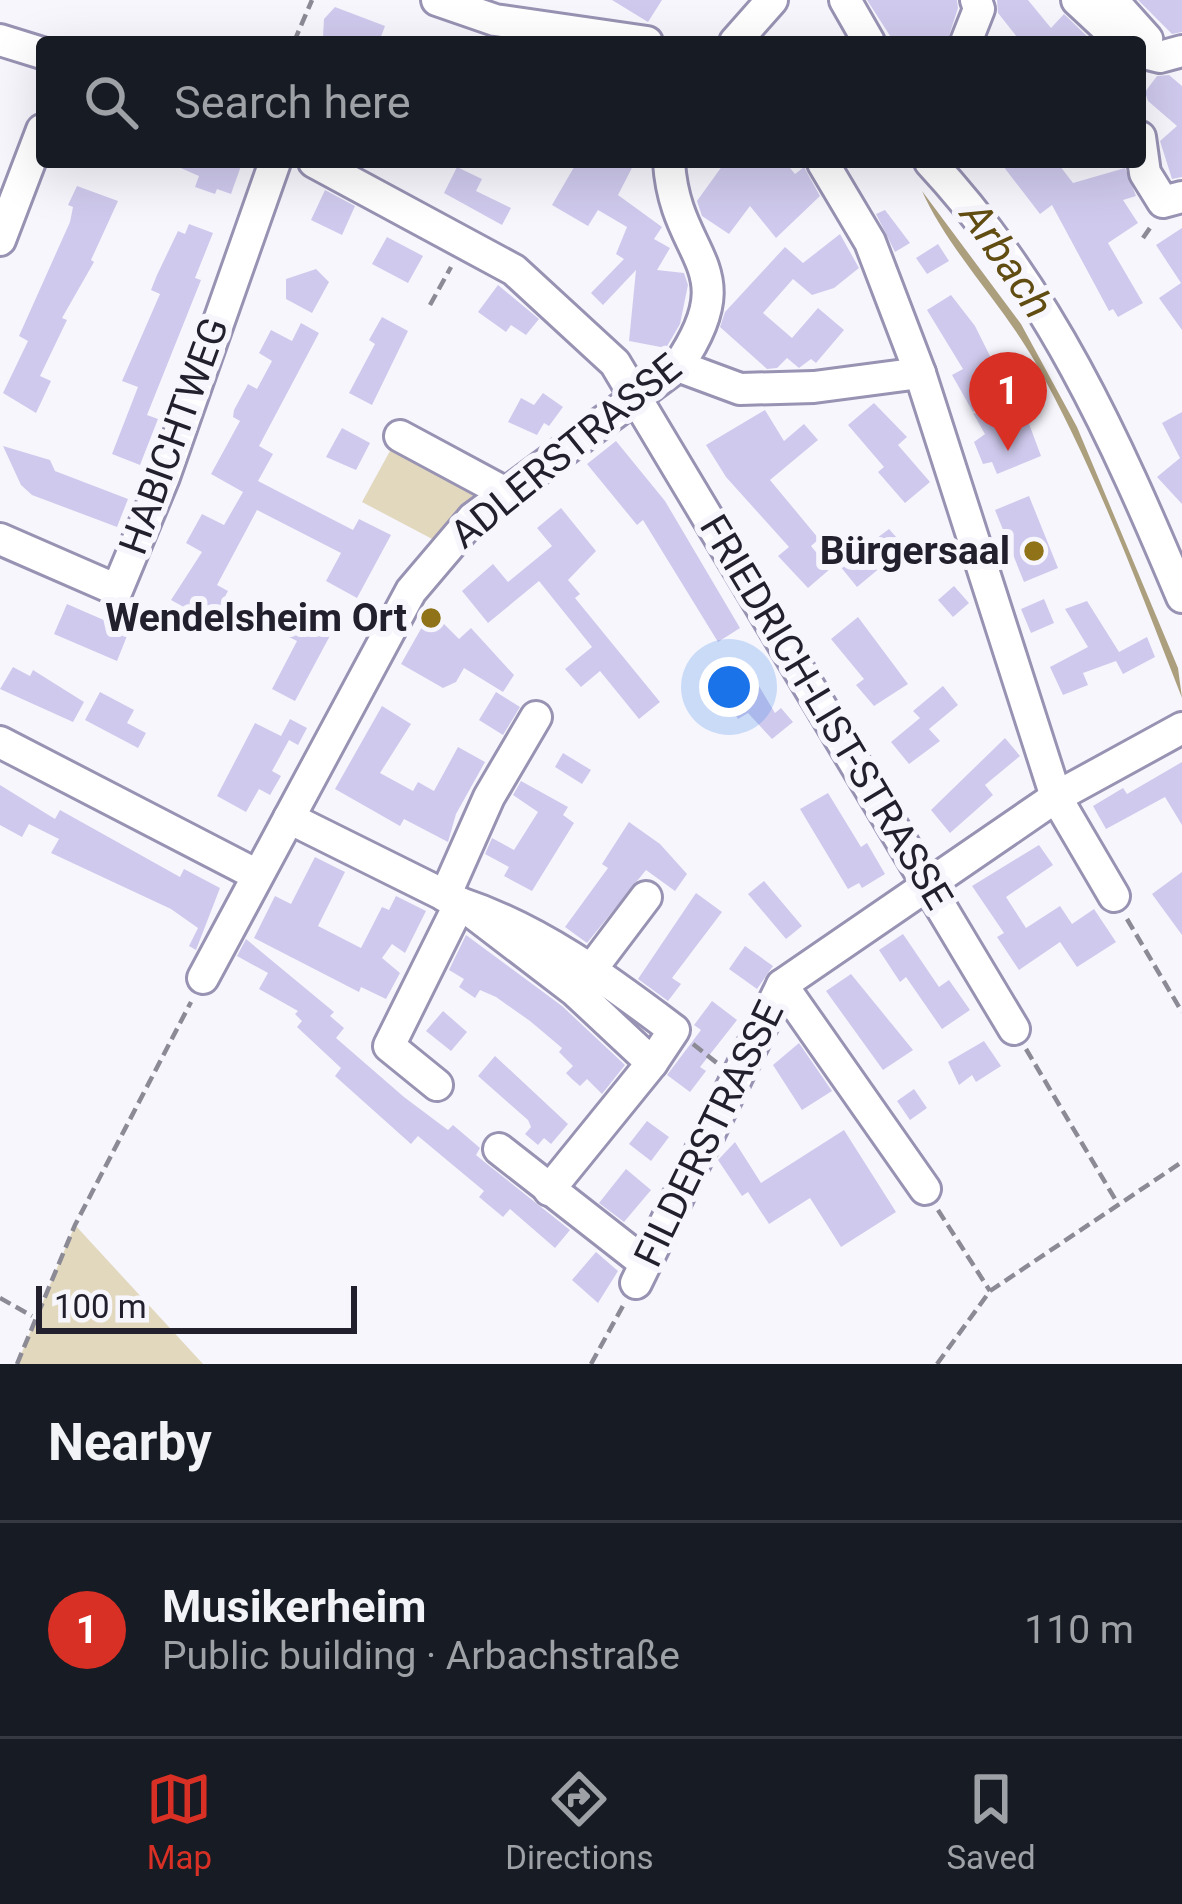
<!DOCTYPE html>
<html lang="en">
<head>
<meta charset="utf-8">
<style>
  :root { --surface:#171b24; --page:#20242c; --text:#f1f3f6; --muted:#9ea1a6; --line:#363941; --accent:#d93025 }
  body { margin:0; font-family:Roboto,sans-serif; background:var(--page); color:var(--text) }
  .scale { position:absolute; left:36px; bottom:30px; width:321px; box-sizing:border-box; padding-left:12px; border:6px solid #23202d; border-top:0; font-size:33px; line-height:42px; white-space:nowrap; color:#23202d; -webkit-text-stroke:9px #f7f6fd; paint-order:stroke }
  .you { position:absolute; left:729px; top:687px; width:42px; height:42px; margin:-30px; border:9px solid #fff; border-radius:50%; background:#1a73e8; box-shadow:0 0 0 18px #1a73e833 }
  .badge { display:grid; place-items:center; width:78px; height:78px; border-radius:50%; background:var(--accent); color:#fff; font-size:39px; font-weight:700 }
  .pin { position:absolute; translate:-50% -99px; filter:drop-shadow(0 3px 6px #0008) }
  .pin::after { content:''; position:absolute; top:63px; width:42px; height:36px; background:inherit; clip-path:polygon(0 0,100% 0,50% 100%) }
  .list { margin:0; padding:0; list-style:none }
  h2 { display:flex; justify-content:space-between; align-items:center; height:156px; margin:0; padding:0 48px; font-size:51px }
  h2 small { font-size:39px; font-weight:400; color:var(--muted) }
  .list li { display:grid; grid-template-columns:78px 1fr auto; gap:36px; align-items:center; box-sizing:border-box; height:216px; padding:0 48px; border-top:3px solid var(--line) }
  .list b { display:block; font-size:45px; white-space:nowrap }
  .list p { margin:0; font-size:39px; white-space:nowrap; color:var(--muted) }
  .list em { font-size:39px; font-style:normal; color:var(--muted) }
  .icon { flex:none; width:66px; height:66px; fill:none; stroke:currentColor; stroke-width:2; stroke-linecap:round; stroke-linejoin:round }
  .map { position:relative; flex:none; width:1182px; height:1364px; overflow:hidden }
  .search { position:absolute; background:var(--surface); box-shadow:0 12px 48px #0002; left:36px; right:36px; top:36px; height:132px; display:flex; align-items:center; gap:30px; box-sizing:border-box; padding:0 42px; border-radius:12px; color:var(--muted); font-size:45px }
  .sheet { height:372px; background:var(--surface) }
  nav { display:flex; justify-content:space-around; align-items:center; box-sizing:border-box; height:168px; border-top:3px solid var(--line); background:var(--surface); font-size:33px; color:var(--muted) }
  nav a { display:grid; justify-items:center; gap:6px }
  nav .on { color:var(--accent) }
  .map>svg:first-child { display:block }
</style>
</head>
<body>
<div class="map">
<svg width="1182" height="1364" viewBox="0 0 1182 1364">
  <rect width="100%" height="100%" fill="#f7f6fd"/>
  <!-- green -->
  <g fill="#e2d8be">
    <polygon points="396,440 490,490 436,541 362,502"/>
    <polygon points="75,1225 203,1364 17,1364"/>
  </g>
  <!-- water -->
  <path fill="#ac9f7e" d="M 922,191 L 1021,324 L 1077,427 L 1178,668 L 1182,698 C 1137,583 1095,468 1034,360 C 1001,303 948,249 922,191 Z"/>
  <!-- building -->
  <g fill="#cfcaed">
    <polygon points="612,0 662,0 648,22"/>
    <polygon points="867,0 957,0 958,8 947,42 894,42"/>
    <polygon points="997,0 1028,0 1051,28 1064,14 1093,42 1021,42 998,13"/>
    <polygon points="1138,0 1182,0 1182,32 1172,34"/>
    <polygon points="335,7 385,26 379,42 323,37 324,19"/>
    <polygon points="1169,75 1182,86 1182,177 1172,179 1160,141 1177,126 1148,101 1145,92 1157,76"/>
    <polygon points="167,162 231,162 241,166 231,194 217,189 215,194 195,187 199,176"/>
    <polygon points="577,162 635,162 618,195 662,227 654,239 670,248 657,270 684,273 688,285 680,324 666,348 629,341 636,270 603,305 591,293 624,259 616,254 627,227 598,210 588,226 552,205"/>
    <polygon points="725,162 785,162 795,174 804,167 820,196 776,238 750,206 729,234 702,216 697,201"/>
    <polygon points="1000,162 1057,162 1073,183 1125,168 1136,196 1123,200 1138,223 1108,243 1143,303 1118,317 1113,309 1109,311 1052,205 1040,214"/>
    <polygon points="457,167 482,179 476,191 511,208 502,225 444,193"/>
    <polygon points="77,186 118,201 91,260 94,262 62,318 67,320 40,376 51,381 36,413 3,393 28,341 19,336 70,222 73,207 68,205"/>
    <polygon points="325,190 355,206 342,235 311,220"/>
    <polygon points="885,210 910,243 895,252 876,214"/>
    <polygon points="189,224 213,233 195,278 201,280 147,415 158,419 140,465 112,454 138,387 122,381 160,294 151,290 157,275 178,231 185,234"/>
    <polygon points="1182,228 1182,330 1159,298 1181,283 1156,245"/>
    <polygon points="840,234 859,268 834,288 812,295 793,279 763,313 792,338 818,308 844,330 816,363 811,359 799,368 787,358 777,368 767,369 720,327 725,312 785,247 803,263"/>
    <polygon points="387,237 423,256 408,283 372,264"/>
    <polygon points="938,244 949,261 927,274 916,258"/>
    <polygon points="316,269 329,282 312,313 286,299 286,279"/>
    <polygon points="498,285 539,319 526,335 511,325 506,332 478,312"/>
    <polygon points="951,295 975,326 1008,392 973,412 952,375 963,369 927,310"/>
    <polygon points="382,317 408,331 372,405 349,393 375,344 369,340"/>
    <polygon points="301,323 319,333 259,446 273,454 258,481 353,530 359,519 391,535 357,598 326,581 341,553 257,510 217,585 228,591 211,622 171,600 202,552 186,543 202,514 224,525 243,492 211,474 240,421 233,417 234,410 248,384 257,389 272,361 259,353 271,330 292,341"/>
    <polygon points="543,393 563,407 549,426 544,423 537,435 508,422 521,398 534,405"/>
    <polygon points="874,403 907,437 898,445 930,482 905,503 878,472 884,467 848,425"/>
    <polygon points="765,410 784,441 804,424 818,440 770,480 819,539 811,546 830,569 808,588 778,556 789,547 726,477 706,445"/>
    <polygon points="1182,412 1182,504 1157,477 1180,458 1162,423"/>
    <polygon points="973,413 1028,421 1041,456 997,474 992,462 983,464 974,442 985,434"/>
    <polygon points="342,428 370,443 356,470 326,457"/>
    <polygon points="616,441 665,501 740,628 718,642 643,520 637,525 587,464"/>
    <polygon points="3,446 50,460 55,471 128,499 117,527 32,495 21,485"/>
    <polygon points="1029,496 1058,568 1024,582 995,510"/>
    <polygon points="561,508 596,551 568,580 580,594 575,598 660,702 639,719 600,671 581,687 565,669 592,647 539,581 488,623 462,591 493,564 508,582 552,546 537,528"/>
    <polygon points="889,529 905,547 857,587 840,566"/>
    <polygon points="954,586 969,603 953,617 938,600"/>
    <polygon points="1044,599 1054,623 1031,633 1021,609"/>
    <polygon points="1087,601 1119,652 1147,637 1155,657 1123,674 1116,661 1083,673 1088,685 1063,695 1050,667 1088,647 1065,609"/>
    <polygon points="67,604 129,631 117,661 54,634"/>
    <polygon points="431,611 459,639 471,628 514,675 503,692 464,668 456,682 443,688 401,664"/>
    <polygon points="297,613 332,632 295,701 272,689 297,641 285,635"/>
    <polygon points="858,617 908,684 874,706 856,685 864,679 831,639"/>
    <polygon points="747,666 775,713 781,708 793,722 772,739 748,713 738,719 724,696 731,691 724,680"/>
    <polygon points="13,667 30,676 33,670 84,702 73,722 0,689"/>
    <polygon points="943,686 958,705 929,729 940,741 909,764 891,742 920,718 913,711"/>
    <polygon points="100,692 134,710 127,723 146,733 138,748 85,720"/>
    <polygon points="496,692 520,707 503,735 479,720"/>
    <polygon points="382,706 411,724 380,773 413,791 418,782 434,791 458,747 485,762 456,814 448,842 404,819 400,826 335,789"/>
    <polygon points="290,719 307,728 298,745 289,740 272,771 281,776 270,795 259,789 246,812 217,796 255,723 281,736"/>
    <polygon points="1005,738 1020,756 985,785 993,795 950,833 931,810"/>
    <polygon points="563,753 591,770 582,784 555,767"/>
    <polygon points="1182,762 1182,825 1165,797 1106,829 1093,806 1123,788 1127,794"/>
    <polygon points="521,781 568,807 563,815 574,823 532,891 504,876 509,867 485,854 492,838 514,850 538,812 513,795"/>
    <polygon points="0,785 55,819 60,810 180,877 184,869 220,888 196,950 189,946 198,928 171,909 51,853 59,839 29,824 22,837 0,825"/>
    <polygon points="828,793 861,847 867,843 885,874 862,888 859,883 848,889 800,809"/>
    <polygon points="629,822 660,844 687,874 675,891 646,870 587,943 565,927 608,868 602,864"/>
    <polygon points="1039,845 1053,865 1006,897 1026,928 1060,906 1072,924 1094,909 1116,942 1077,967 1060,942 1019,970 997,937 1004,933 972,886"/>
    <polygon points="315,857 345,872 318,926 361,948 382,907 389,910 396,896 426,911 405,953 392,944 382,958 400,973 386,999 361,987 359,992 254,938 275,896 291,904"/>
    <polygon points="1182,872 1182,935 1152,894"/>
    <polygon points="764,881 802,926 786,939 748,894"/>
    <polygon points="696,893 722,912 672,978 681,984 668,1001 638,979"/>
    <polygon points="903,934 939,987 949,980 970,1010 942,1029 906,977 900,982 879,950"/>
    <polygon points="466,935 562,1006 625,1065 602,1094 587,1079 580,1086 573,1080 566,1073 573,1066 559,1052 562,1048 530,1021 496,997 480,990 475,998 459,987 464,979 449,970"/>
    <polygon points="246,939 334,1012 330,1016 344,1028 336,1038 404,1097 448,1130 453,1125 480,1148 476,1155 487,1164 570,1230 555,1248 510,1209 503,1217 479,1197 484,1191 418,1136 411,1144 335,1076 341,1068 297,1027 302,1021 295,1014 298,1011 259,989 268,973 237,956"/>
    <polygon points="745,946 773,966 757,989 729,969"/>
    <polygon points="851,974 913,1050 883,1070 826,991"/>
    <polygon points="712,1001 737,1020 700,1067 706,1071 690,1092 667,1075 701,1030 694,1025"/>
    <polygon points="443,1011 467,1032 451,1051 426,1031"/>
    <polygon points="984,1041 1001,1066 976,1082 972,1075 959,1085 948,1062"/>
    <polygon points="799,1043 832,1091 802,1110 773,1065"/>
    <polygon points="495,1056 568,1124 551,1144 544,1138 538,1145 525,1134 531,1127 528,1120 478,1076"/>
    <polygon points="914,1089 927,1108 910,1120 897,1101"/>
    <polygon points="647,1121 669,1137 651,1161 629,1144"/>
    <polygon points="844,1130 896,1212 841,1247 810,1198 769,1224 748,1192 742,1196 718,1160 735,1142 761,1183"/>
    <polygon points="626,1169 651,1190 624,1222 599,1203"/>
    <polygon points="596,1252 618,1271 598,1303 572,1280"/>
  </g>
  <g fill="none" stroke-linecap="round" stroke-linejoin="round">
    <defs>
      <g id="minor">
        <polyline points="437,0 495,20 647,42"/>
        <polyline points="845,0 869,42"/>
        <polyline points="1077,0 1122,42"/>
        <polyline points="1112,0 1147,39 1140,54"/>
        <polyline points="0,40 42,53"/>
        <polyline points="735,42 772,0"/>
        <polyline points="966,42 979,9 976,0"/>
        <polyline points="1140,52 1160,57 1182,51"/>
        <polyline points="1140,137 1145,173 1163,202 1182,197"/>
        <polyline points="314,162 514,270 615,363 1014,1029"/>
        <path d="M 930,162 C 1049,290 1115,438 1182,597"/>
        <polyline points="823,163 870,242 920,373 1056,797 1114,896"/>
        <polyline points="0,240 42,130"/>
        <polyline points="678,366 740,389 814,387 920,373"/>
        <polyline points="400,436 504,492"/>
        <polyline points="0,539 117,590 164,477 275,162"/>
        <polyline points="0,742 257,875"/>
        <polyline points="289,818 460,903 575,991 652,1063 549,1190"/>
        <polyline points="445,896 489,797 536,717"/>
        <path d="M 203,978 L 411,591 L 473,518 L 678,366 C 747,265 675,260 669,162"/>
        <polyline points="581,983 646,897"/>
        <polyline points="782,985 925,1189"/>
        <path d="M 437,1085 L 389,1046 L 460,903 C 541,930 606,979 674,1030 L 652,1063"/>
        <polyline points="499,1149 637,1257"/>
        <polyline points="636,1283 782,985 1056,797 1182,728"/>
      </g>
    </defs>
    <!-- minor casing -->
    <use href="#minor" stroke="#9892b3" stroke-width="36"/>
    <!-- path -->
    <g stroke="#8c8a94" stroke-width="4.5" stroke-dasharray="12 6" stroke-linecap="butt">
      <polyline points="294,42 312,0"/>
      <polyline points="1090,162 1091,162"/>
      <polyline points="1143,238 1152,225"/>
      <polyline points="430,305 451,267"/>
      <polyline points="1127,919 1182,1012"/>
      <polyline points="693,1044 717,1063"/>
      <polyline points="1026,1049 1118,1204"/>
      <polyline points="938,1210 990,1291"/>
      <polyline points="0,1298 32,1316"/>
      <polyline points="17,1364 75,1225 191,1002"/>
      <polyline points="591,1364 624,1304"/>
      <polyline points="937,1364 990,1291 1182,1162"/>
    </g>
    <!-- minor -->
    <use href="#minor" stroke="#fff" stroke-width="30"/>
  </g>
  <!-- markers -->
  <g fill="#907318" stroke="#f7f6fd" stroke-width="4.5">
    <circle cx="1034" cy="551" r="12"/>
    <circle cx="431" cy="618" r="12"/>
  </g>
  <g text-anchor="middle" dominant-baseline="central" stroke-width="12" stroke-linejoin="round" paint-order="stroke">
    <!-- street labels -->
    <g font-size="39" fill="#23202d" stroke="#f7f6fd">
      <text transform="translate(174 436) rotate(-70)">HABICHTWEG</text>
      <text transform="translate(566 451) rotate(-39)">ADLERSTRASSE</text>
      <text transform="translate(826 712) rotate(59)">FRIEDRICH-LIST-STRASSE</text>
      <text transform="translate(709 1134) rotate(-64)">FILDERSTRASSE</text>
    </g>
    <!-- poi labels -->
    <g font-size="39" font-weight="bold" fill="#23202d" stroke="#f7f6fd" text-anchor="end">
      <text x="1010" y="551">Bürgersaal</text>
      <text x="407" y="618">Wendelsheim Ort</text>
    </g>
    <!-- water labels -->
    <g font-size="42" font-style="italic" fill="#614d12" stroke="#f7f6fd">
      <text transform="translate(1007 260) rotate(56)">Arbach</text>
    </g>
  </g>
</svg>
<div class="scale">100 m</div>
<div class="you"></div>
<div class="pin badge" style="left:1008px;top:451px">1</div>
<div class="search"><svg class="icon" aria-label="search" viewBox="0 0 24 24"><circle cx="10" cy="10" r="6"/><path d="M15 15l6 6"/></svg>Search here</div>
</div>
<section class="sheet">
<h2>Nearby<small></small></h2>
<ul class="list">
<li><span class="badge">1</span><div><b>Musikerheim</b><p>Public building · Arbachstraße</p></div><em>110 m</em></li>
</ul>
</section>
<nav>
<a class="on"><svg class="icon" aria-label="map" viewBox="0 0 24 24"><path d="M3 6l6-2 6 2 6-2v14l-6 2-6-2-6 2zM9 4v14M15 6v14"/></svg>Map</a>
<a><svg class="icon" aria-label="directions" viewBox="0 0 24 24"><path d="M12 3l9 9-9 9-9-9zM9 14v-3h6M13 9l2 2-2 2"/></svg>Directions</a>
<a><svg class="icon" aria-label="saved" viewBox="0 0 24 24"><path d="M7 4h10v16l-5-4-5 4z"/></svg>Saved</a>
</nav>
</body>
</html>
